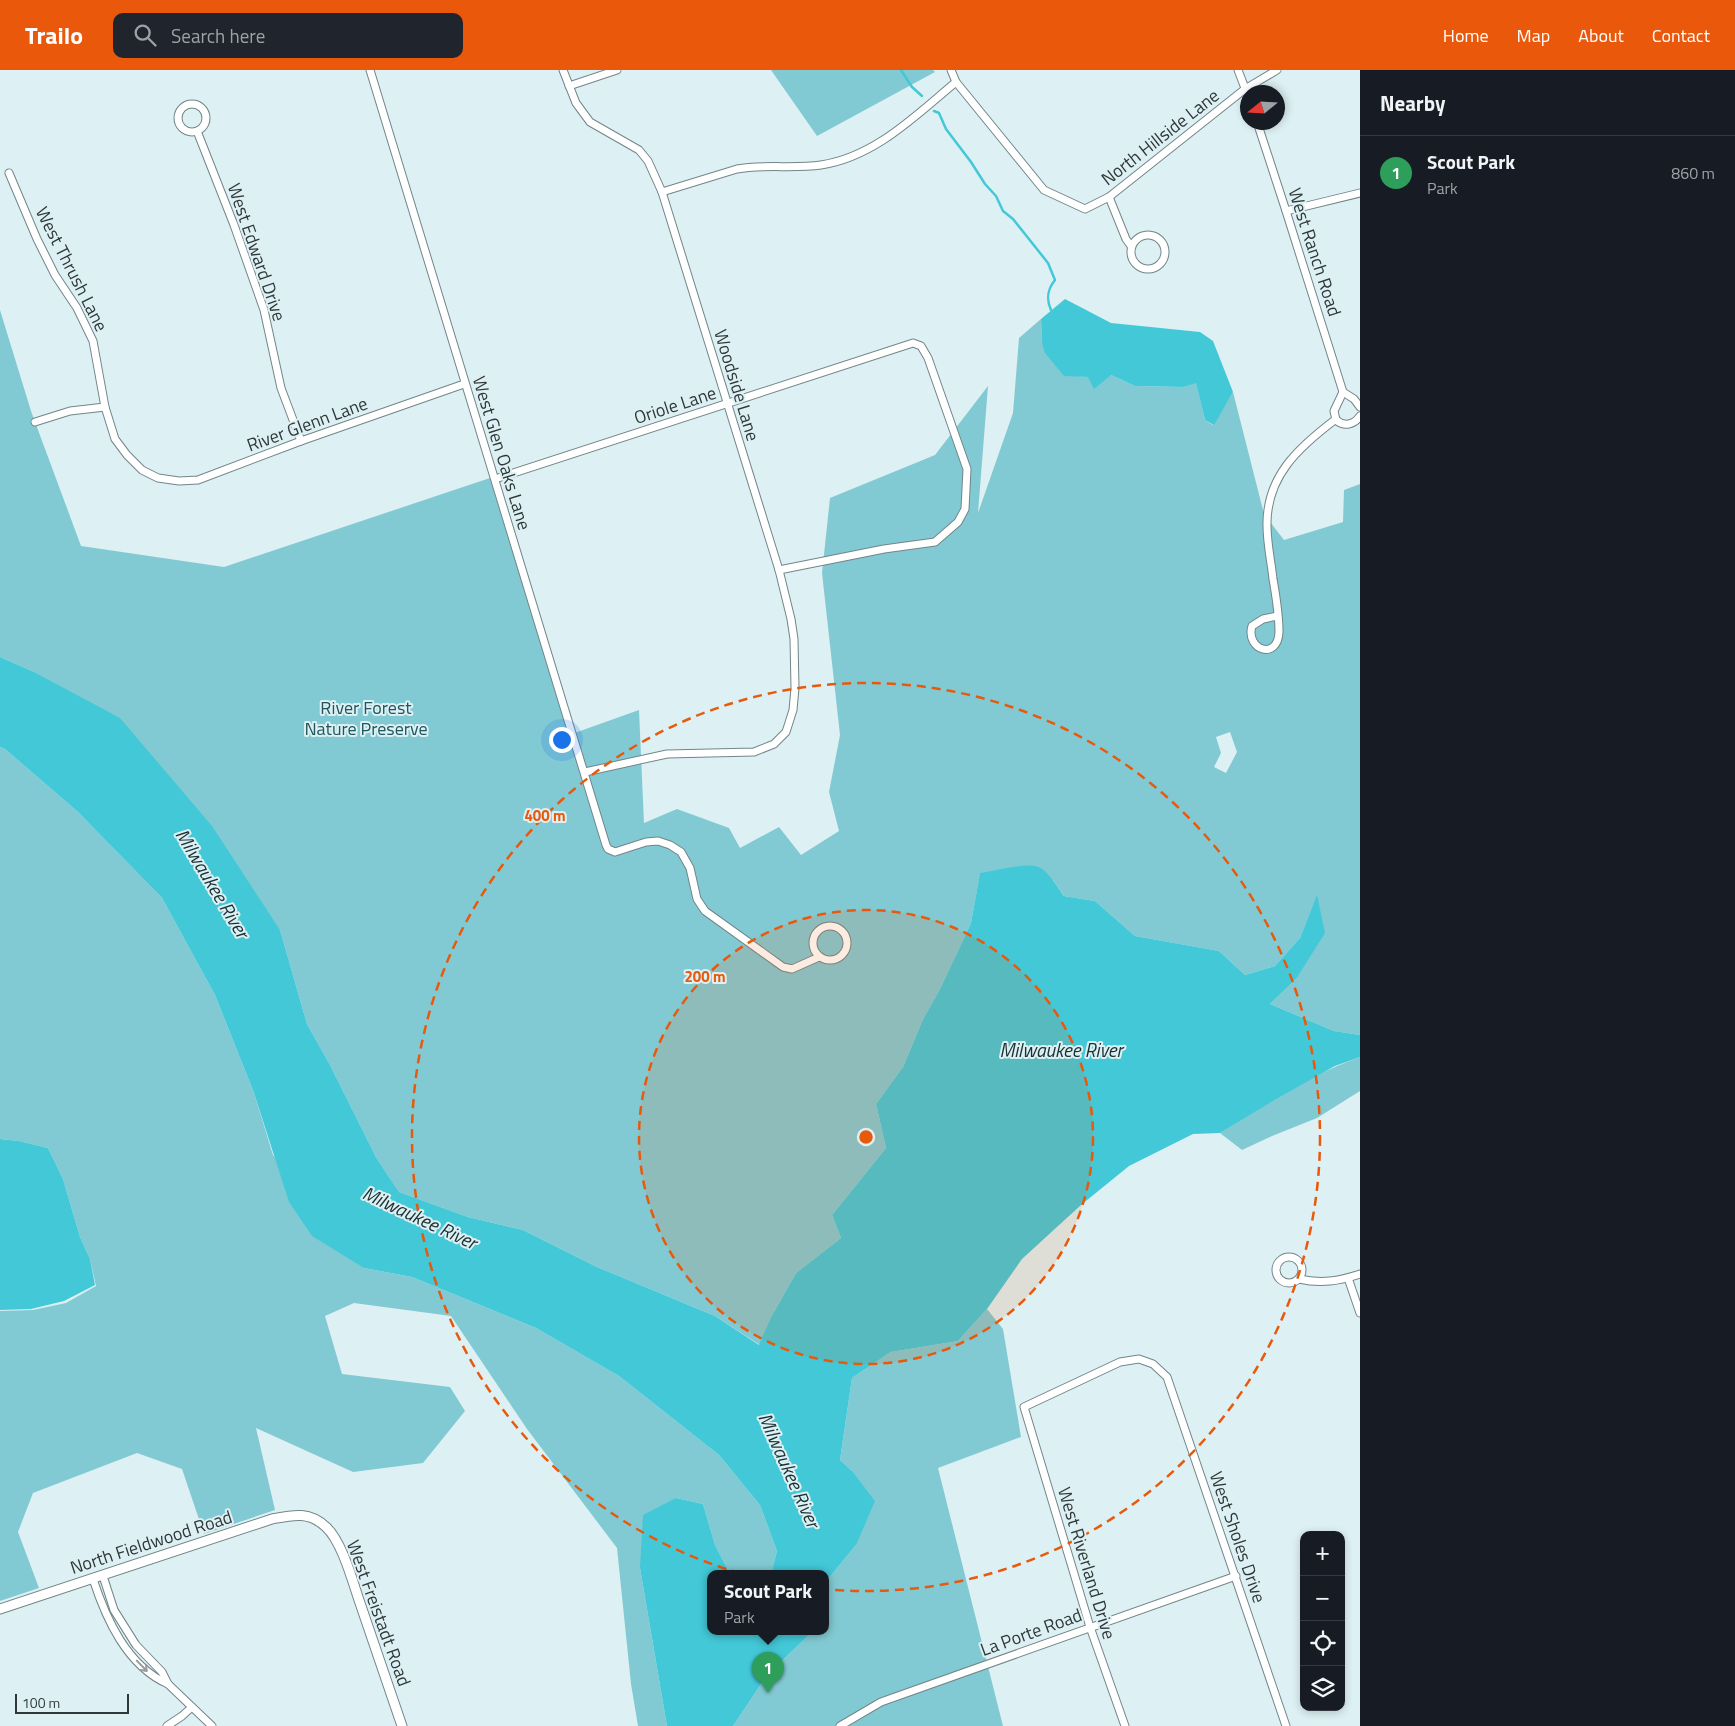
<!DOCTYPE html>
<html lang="en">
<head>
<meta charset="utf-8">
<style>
  :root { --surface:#171b24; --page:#20242c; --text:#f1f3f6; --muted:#9ea1a6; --line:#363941; --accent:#ea580c }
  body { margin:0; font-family:"Titillium Web",sans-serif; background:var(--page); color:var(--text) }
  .controls { position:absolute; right:15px; bottom:15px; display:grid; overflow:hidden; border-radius:10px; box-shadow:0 2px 8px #0003 }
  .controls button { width:45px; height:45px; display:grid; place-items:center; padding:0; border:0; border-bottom:1px solid var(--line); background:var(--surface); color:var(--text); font:25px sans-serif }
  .compass { position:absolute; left:1240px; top:15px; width:45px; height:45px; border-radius:50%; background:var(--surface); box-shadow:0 2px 8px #0003; rotate:252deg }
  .scale { position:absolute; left:15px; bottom:12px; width:114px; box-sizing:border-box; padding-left:5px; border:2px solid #2f3738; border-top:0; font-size:14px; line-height:18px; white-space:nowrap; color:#2f3738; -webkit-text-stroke:4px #ddf0f3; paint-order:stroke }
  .you { position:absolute; left:561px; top:669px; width:18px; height:18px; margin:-12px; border:4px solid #fff; border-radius:50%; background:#1a73e8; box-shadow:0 0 0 8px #1a73e833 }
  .badge { display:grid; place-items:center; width:32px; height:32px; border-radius:50%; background:var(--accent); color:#fff; font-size:16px; font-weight:700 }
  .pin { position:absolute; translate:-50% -41px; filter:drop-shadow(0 1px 2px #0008) }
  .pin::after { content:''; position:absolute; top:26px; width:18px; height:15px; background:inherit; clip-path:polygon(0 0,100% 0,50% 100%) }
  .popup { position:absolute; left:707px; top:1500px; width:122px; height:65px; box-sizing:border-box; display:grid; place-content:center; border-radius:10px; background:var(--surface); filter:drop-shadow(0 1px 4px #0005); font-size:16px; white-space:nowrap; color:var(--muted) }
  .popup b { font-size:19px; color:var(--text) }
  .popup::after { content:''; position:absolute; left:50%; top:100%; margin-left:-10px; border:10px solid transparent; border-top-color:var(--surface) }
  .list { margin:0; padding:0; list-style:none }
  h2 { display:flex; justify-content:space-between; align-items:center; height:65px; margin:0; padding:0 20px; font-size:21px }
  h2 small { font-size:16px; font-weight:400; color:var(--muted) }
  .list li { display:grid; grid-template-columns:32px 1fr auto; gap:15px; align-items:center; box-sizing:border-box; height:75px; padding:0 20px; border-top:1px solid var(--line) }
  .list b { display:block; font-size:19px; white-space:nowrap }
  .list p { margin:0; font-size:16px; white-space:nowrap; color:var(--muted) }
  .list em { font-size:16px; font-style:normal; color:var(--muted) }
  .icon { flex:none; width:28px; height:28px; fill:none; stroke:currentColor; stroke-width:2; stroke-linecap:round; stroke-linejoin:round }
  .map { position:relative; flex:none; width:1360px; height:1656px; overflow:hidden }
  header { display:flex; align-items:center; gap:30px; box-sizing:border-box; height:70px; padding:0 25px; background:var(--accent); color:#fff }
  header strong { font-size:24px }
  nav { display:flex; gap:28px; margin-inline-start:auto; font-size:18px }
  .search { width:350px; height:45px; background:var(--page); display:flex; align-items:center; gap:12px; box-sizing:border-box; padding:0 18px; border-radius:10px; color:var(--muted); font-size:19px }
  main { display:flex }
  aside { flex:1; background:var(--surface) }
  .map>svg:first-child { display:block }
</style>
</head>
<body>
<header>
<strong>Trailo</strong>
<div class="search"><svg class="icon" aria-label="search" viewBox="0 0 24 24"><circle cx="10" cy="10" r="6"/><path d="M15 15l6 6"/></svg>Search here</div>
<nav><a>Home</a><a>Map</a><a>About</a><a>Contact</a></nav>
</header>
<main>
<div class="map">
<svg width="1360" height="1656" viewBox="0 0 1360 1656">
  <rect width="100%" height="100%" fill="#ddf0f3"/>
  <!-- green -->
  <g fill="#82cad3" fill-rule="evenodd">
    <polygon points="771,0 933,0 935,2 817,66"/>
    <path d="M 0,240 L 31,341 L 81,476 L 224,497 L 490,408 L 569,665 L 639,640 L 644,753 L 677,739 L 729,758 L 740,778 L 779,757 L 801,785 L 839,761 L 829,722 L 840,665 L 822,503 L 830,428 L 935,385 L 988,316 L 978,443 L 1013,343 L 1019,268 L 1041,249 L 1042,273 L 1064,305 L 1088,307 L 1111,305 L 1135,316 L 1183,317 L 1196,312 L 1205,350 L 1213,355 L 1233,322 L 1264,444 L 1284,470 L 1343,452 L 1344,420 L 1360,414 L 1360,965 L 1334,961 L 1270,934 L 1296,909 L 1317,826 L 1300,868 L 1275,896 L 1245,905 L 1219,881 L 1135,866 L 1095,831 L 1064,826 L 1053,810 L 980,804 L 971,853 L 939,921 L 923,949 L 903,997 L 876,1034 L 886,1078 L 832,1145 L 841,1168 L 796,1203 L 770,1249 L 760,1275 L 715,1246 L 597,1197 L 523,1160 L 468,1147 L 399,1122 L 377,1089 L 330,995 L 307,954 L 280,860 L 48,611 L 32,601 L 0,587 ZM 1230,662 L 1237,682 L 1226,703 L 1214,697 L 1221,683 L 1216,667 Z"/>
    <polygon points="0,677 5,679 78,742 162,828 215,925 254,1023 273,1085 364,1198 412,1207 536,1258 619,1306 719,1385 760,1435 777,1481 771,1504 730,1504 715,1475 703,1434 676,1428 640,1498 667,1656 638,1656 631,1614 617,1478 527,1359 451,1246 354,1233 325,1246 342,1304 450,1317 465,1341 423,1393 353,1402 256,1358 275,1440 204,1464 182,1399 137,1383 33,1423 18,1462 39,1518 0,1531 0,1241 33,1240 66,1233 96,1216 90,1189 80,1167 63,1109 48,1078 19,1071 0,1069"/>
    <path d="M 1360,987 L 1360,1021 L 1317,1048 L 1272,1066 L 1242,1080 L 1220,1063 C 1265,1035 1310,1005 1360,987 Z"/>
    <polygon points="987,1239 1003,1259 1021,1367 938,1398 1003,1656 733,1656 767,1605 812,1562 826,1562 826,1517 828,1509 856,1475 852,1401 840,1390 852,1308 891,1282 958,1271"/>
  </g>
  <!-- water -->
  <g fill="#43c8d8">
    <polygon points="1065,229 1111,253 1200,262 1213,271 1233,322 1214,355 1205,350 1196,313 1183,317 1135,316 1111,305 1094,319 1088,307 1064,306 1045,283 1042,273 1041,249"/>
    <path d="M 0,587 L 32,601 L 120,648 L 212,756 L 280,860 L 307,954 L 330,995 L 377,1089 L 399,1122 L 468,1147 L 523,1160 L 597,1197 L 715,1246 L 759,1275 L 770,1249 L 796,1203 L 841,1168 L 832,1145 L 886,1078 L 876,1034 L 903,997 L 923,949 L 939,921 L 971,853 L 980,803 C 995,801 1025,792 1038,797 C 1048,800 1058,818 1064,826 L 1095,831 L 1135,866 L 1219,881 L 1245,905 L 1275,896 L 1300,868 L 1317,825 L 1325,863 L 1296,909 L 1270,934 L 1334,961 L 1360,965 L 1360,987 L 1335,996 L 1276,1029 L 1220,1063 L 1193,1064 L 1129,1096 L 1081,1135 L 1022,1189 L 987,1239 L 958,1271 L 891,1282 L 852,1308 L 840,1390 L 852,1401 L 875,1431 L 856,1475 L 828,1509 L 826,1517 L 826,1504 L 771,1504 L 777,1481 L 760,1435 L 719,1385 L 619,1306 L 536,1258 L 412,1207 L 364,1198 L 312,1166 L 289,1132 L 254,1023 L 215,925 L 162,828 L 78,742 L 5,679 L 0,677 Z"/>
    <polygon points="0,1069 19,1071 48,1078 63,1109 80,1167 90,1189 95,1215 64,1231 31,1239 0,1240"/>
    <polygon points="676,1428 703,1434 715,1475 730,1504 710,1504 710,1562 812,1562 767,1605 733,1656 667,1656 640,1498 643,1445"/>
  </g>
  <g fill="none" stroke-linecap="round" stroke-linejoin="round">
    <!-- stream -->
    <g stroke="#43c8d8" stroke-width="2.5">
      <polyline points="901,0 912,17 922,26"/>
      <path d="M 934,41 L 939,43 L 946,59 L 971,92 L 985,114 L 996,126 L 1003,141 L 1013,149 L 1048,193 L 1055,210 C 1047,220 1046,229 1051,240"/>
    </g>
    <defs>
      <g id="minor">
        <polyline points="370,0 606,775 608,779 615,782 646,772 658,771 670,775 681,782 690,798 697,829 705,841 783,897 792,899 819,887"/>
        <polyline points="563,0 576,33 590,52 639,80 648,91 662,122 779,500 791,549 794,569 795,618 793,640 786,662 774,674 754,682 667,684 585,702"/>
        <polyline points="951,0 956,12 1044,120 1085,139 1109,127 1245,19 1277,0"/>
        <polyline points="1238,0 1248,26"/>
        <polyline points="569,16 617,0"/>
        <circle cx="192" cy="48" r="14"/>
        <polyline points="1257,52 1286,141 1343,322 1354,329 1360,337"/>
        <polyline points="197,61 234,155 264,240 281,318 301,371"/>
        <polyline points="9,103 37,169 55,205 77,238 93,271 105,337 115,369 127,385 142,400 158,408 179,411 198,410 301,371 464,314"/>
        <path d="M 662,122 L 737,99 C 765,94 793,99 821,95 C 875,87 916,45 956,12"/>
        <polyline points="1109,127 1126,169 1131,176"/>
        <polyline points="1286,141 1360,123"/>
        <circle cx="1148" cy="182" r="17"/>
        <path d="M 1343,322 L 1334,341 L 1336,350 C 1344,357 1354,355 1360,346"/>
        <polyline points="35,352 70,341 105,337"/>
        <polyline points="495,409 913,273 921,276 928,288 967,399 965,439 958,452 935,472 884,479 779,500"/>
        <path d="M 1277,546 L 1263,549 L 1252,556 C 1245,580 1278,591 1279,562 C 1279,544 1276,526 1273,509 C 1271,491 1267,473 1267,456 C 1266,406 1299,377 1336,349"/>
        <circle cx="830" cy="873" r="17"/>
        <circle cx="1289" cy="1200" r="13"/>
        <polyline points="1348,1208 1360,1243"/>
        <path d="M 1299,1209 C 1321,1214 1339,1211 1360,1204"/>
        <polyline points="103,1506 114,1540 136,1575 162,1602 168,1614 212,1656"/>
        <path d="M 93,1509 C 106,1549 127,1596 168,1614"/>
        <polyline points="167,1656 182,1646 192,1637"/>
        <polyline points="840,1656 881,1632 1236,1506"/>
        <polyline points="1125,1656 1090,1557 1024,1337 1120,1292 1139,1289 1153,1294 1167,1307 1286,1656"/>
      </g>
      <path id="tertiary" d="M 0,1539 L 272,1449 C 293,1445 309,1441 326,1457 C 342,1471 353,1513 360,1533 C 374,1574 388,1615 402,1656"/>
    </defs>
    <!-- minor casing -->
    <use href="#minor" stroke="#738588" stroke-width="9"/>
    <!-- tertiary casing -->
    <use href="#tertiary" stroke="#738588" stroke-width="11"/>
    <!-- minor -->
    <use href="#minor" stroke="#fff" stroke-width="7"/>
    <!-- tertiary -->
    <use href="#tertiary" stroke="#fff" stroke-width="9"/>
  </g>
  <!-- one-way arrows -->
  <defs><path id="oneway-shaft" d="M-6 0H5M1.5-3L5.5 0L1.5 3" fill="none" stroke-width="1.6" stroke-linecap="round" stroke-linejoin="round" transform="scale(1.25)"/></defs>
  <use stroke="#979b9c" href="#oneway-shaft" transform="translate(142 1596) rotate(46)"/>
  <!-- distance rings -->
  <circle cx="866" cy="1067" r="227" fill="#e8590c" fill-opacity=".12"/>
  <g fill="none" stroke="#e8590c" stroke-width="2.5" stroke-dasharray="9 6">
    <circle cx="866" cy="1067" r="227"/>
    <circle cx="866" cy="1067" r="454"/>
  </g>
  <g text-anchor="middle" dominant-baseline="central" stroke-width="4" stroke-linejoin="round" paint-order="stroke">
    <!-- street labels -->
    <g font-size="18" fill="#2f3738" stroke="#ddf0f3">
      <text transform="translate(1160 67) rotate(-38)">North Hillside Lane</text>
      <text transform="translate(257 182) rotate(71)">West Edward Drive</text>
      <text transform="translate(1315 182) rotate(72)">West Ranch Road</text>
      <text transform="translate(72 199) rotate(63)">West Thrush Lane</text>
      <text transform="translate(737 315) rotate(73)">Woodside Lane</text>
      <text transform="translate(675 335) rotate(-18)">Oriole Lane</text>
      <text transform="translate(307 354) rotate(-20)">River Glenn Lane</text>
      <text transform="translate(502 383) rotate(73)">West Glen Oaks Lane</text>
      <text transform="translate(1238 1467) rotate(71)">West Sholes Drive</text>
      <text transform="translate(151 1472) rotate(-18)">North Fieldwood Road</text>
      <text transform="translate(1087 1493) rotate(73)">West Riverland Drive</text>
      <text transform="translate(379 1543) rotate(70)">West Freistadt Road</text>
      <text transform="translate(1031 1562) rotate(-20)">La Porte Road</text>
    </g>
    <!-- park labels -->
    <g font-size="18" fill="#20565d" stroke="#ddf0f3">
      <text x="366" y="637">River Forest<tspan x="366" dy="21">Nature Preserve</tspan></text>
    </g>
    <!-- water labels -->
    <g font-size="19" font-style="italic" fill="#1a3033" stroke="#ddf0f3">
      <text transform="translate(213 813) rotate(59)">Milwaukee River</text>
      <text x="1061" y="979">Milwaukee River</text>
      <text transform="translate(420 1147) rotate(25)">Milwaukee River</text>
      <text transform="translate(790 1400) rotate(66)">Milwaukee River</text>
    </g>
  </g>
  <circle cx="866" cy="1067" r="8" fill="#e8590c" stroke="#ddf0f3" stroke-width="2.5"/>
  <g font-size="15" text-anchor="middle" font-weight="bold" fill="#e8590c" stroke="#ddf0f3" stroke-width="4" stroke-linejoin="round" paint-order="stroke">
    <text x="545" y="751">400 m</text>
    <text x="705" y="912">200 m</text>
  </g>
</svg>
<div class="controls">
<button>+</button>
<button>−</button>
<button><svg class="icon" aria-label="locate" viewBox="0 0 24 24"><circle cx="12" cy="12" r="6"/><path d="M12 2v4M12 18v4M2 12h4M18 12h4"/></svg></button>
<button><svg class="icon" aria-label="layers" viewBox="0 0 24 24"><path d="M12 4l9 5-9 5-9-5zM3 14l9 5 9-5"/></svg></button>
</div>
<svg class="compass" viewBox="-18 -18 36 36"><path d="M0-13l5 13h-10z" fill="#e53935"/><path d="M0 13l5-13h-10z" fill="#9ea1a6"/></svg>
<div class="scale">100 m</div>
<div class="you"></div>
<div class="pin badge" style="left:768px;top:1623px;background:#2e9e5b">1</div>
<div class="popup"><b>Scout Park</b>Park</div>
</div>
<aside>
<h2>Nearby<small></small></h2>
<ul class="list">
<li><span class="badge" style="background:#2e9e5b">1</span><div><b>Scout Park</b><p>Park</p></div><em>860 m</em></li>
</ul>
</aside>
</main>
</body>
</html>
